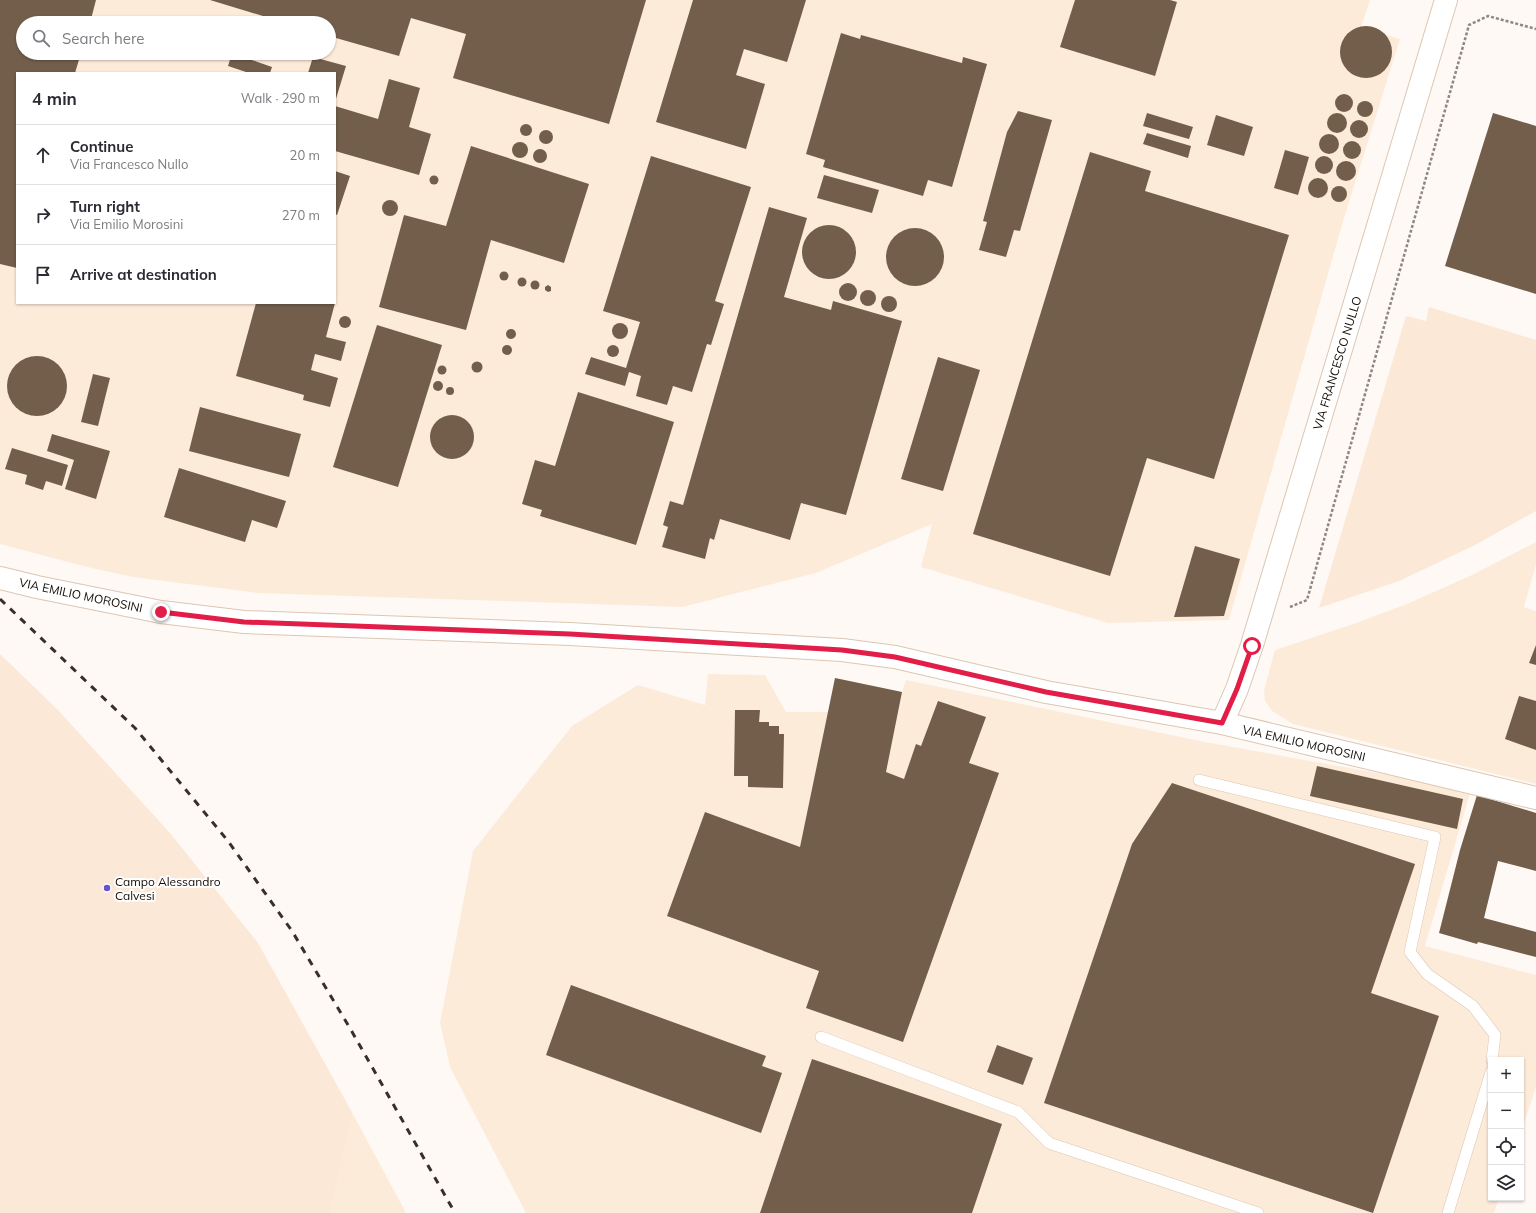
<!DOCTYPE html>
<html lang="en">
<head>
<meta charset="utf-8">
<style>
  :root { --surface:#fff; --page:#f2f2f3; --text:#2b2b33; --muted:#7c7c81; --line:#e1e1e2 }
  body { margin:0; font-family:Mulish,sans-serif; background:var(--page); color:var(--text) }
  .controls { position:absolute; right:12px; bottom:12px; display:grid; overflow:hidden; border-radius:0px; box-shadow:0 1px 3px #0004 }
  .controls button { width:36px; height:36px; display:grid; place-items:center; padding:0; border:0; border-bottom:1px solid var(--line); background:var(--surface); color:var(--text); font:20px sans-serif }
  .stop { position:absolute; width:12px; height:12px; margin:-9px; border:3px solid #e11d48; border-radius:50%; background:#fff }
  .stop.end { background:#e11d48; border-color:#fff; box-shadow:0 1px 4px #0008 }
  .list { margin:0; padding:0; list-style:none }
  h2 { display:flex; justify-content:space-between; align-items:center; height:52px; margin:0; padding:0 16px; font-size:17px }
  h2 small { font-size:13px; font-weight:400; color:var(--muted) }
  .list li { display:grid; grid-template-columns:26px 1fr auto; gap:12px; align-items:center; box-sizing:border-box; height:60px; padding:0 16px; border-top:1px solid var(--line) }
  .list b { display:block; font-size:15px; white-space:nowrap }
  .list p { margin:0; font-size:13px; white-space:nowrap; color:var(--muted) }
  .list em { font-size:13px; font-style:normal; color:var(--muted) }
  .icon { flex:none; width:22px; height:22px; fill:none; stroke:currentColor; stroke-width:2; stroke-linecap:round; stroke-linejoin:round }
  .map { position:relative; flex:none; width:1536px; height:1213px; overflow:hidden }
  .search { position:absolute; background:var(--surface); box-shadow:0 1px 3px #0004; left:16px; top:16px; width:320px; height:44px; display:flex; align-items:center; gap:10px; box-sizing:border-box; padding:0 14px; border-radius:22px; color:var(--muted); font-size:15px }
  .panel { position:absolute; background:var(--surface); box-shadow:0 1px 3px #0004; left:16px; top:72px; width:320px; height:232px; border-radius:0px }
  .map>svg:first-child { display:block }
</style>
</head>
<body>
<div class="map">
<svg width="1536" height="1213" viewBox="0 0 1536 1213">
  <rect width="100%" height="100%" fill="#fef9f5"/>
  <!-- built -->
  <g fill="#fdebda" fill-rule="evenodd">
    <path d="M 0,0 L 1370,0 L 1361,27 L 1400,39 L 1344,218 L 1229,620 L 1108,623 L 921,567 L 932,524 L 816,573 L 682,607 L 257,593 L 133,577 L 87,567 L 0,544 ZM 23,23 L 329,23 L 329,53 L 23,53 ZM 17,73 L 335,73 L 335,303 L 17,303 Z"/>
    <polygon points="1536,542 1536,564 1524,607 1536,611 1536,784 1293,724 1272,711 1265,701 1264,690 1275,650 1356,623 1407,604 1472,575"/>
    <polygon points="708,674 765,675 786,712 829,712 835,678 902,692 906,680 1205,742 1471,790 1425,946 1536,975 1536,1087 1521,1132 1521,1060 1491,1060 1491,1198 1499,1198 1494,1213 526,1213 450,1067 440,1023 473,851 572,726 638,685 705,705"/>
    <polygon points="353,1114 406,1213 330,1213"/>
  </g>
  <!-- green -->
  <g fill="#fbe8d6">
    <polygon points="1429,307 1536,340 1536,511 1475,545 1399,581 1319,608 1406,316 1426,321"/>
    <polygon points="0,654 59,711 170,833 258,943 353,1114 330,1213 0,1213"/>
  </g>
  <!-- building -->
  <g fill="#725e4b">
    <polygon points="0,0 96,0 90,23 23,23 23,53 81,53 75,73 17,73 17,268 0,264"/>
    <polygon points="210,0 646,0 609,124 453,78 466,34 411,18 399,56 329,36 329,23 286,23"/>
    <polygon points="693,0 806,0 787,62 744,49 736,75 765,84 746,149 656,122"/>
    <polygon points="1075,0 1170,0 1177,2 1155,76 1060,47"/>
    <circle cx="1366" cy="52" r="26"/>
    <polygon points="841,33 860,39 861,35 962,63 963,57 987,64 952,187 928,180 923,196 823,167 825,160 806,154"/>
    <polygon points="232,53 272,67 270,73 249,73 228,66"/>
    <polygon points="313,57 346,66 335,102 335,73 308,73"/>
    <polygon points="389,79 420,88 409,127 431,134 419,175 335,151 335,106 378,119"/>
    <circle cx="1344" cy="103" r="9"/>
    <circle cx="1365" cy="109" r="8"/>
    <polygon points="1018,111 1052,120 1020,231 1014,230 1006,257 979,250 987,222 983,221 1007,132"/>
    <polygon points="1147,113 1193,127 1189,139 1143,126"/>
    <polygon points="1493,113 1536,126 1536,294 1445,266"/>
    <circle cx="1337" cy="123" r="10"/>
    <polygon points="1216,115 1253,127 1244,156 1207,145"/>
    <circle cx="1359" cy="129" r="9"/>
    <circle cx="526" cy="130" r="6"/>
    <circle cx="546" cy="137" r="7"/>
    <polygon points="1147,133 1191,146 1188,158 1143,144"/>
    <circle cx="1329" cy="144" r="10"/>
    <circle cx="1352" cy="150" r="9"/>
    <circle cx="520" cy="150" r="8"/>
    <polygon points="471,146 589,184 564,263 491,240 466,330 379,307 404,215 446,226"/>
    <circle cx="540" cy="156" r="7"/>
    <polygon points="1285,150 1309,157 1298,195 1274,188"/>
    <polygon points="1090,152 1151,171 1145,191 1289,235 1214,479 1147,458 1110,576 973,534"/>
    <circle cx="1324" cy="165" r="9"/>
    <polygon points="651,156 751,187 715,301 724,304 711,345 707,344 692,392 673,386 667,405 636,396 641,376 629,372 625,386 585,374 591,357 626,368 640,322 603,311"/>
    <circle cx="1346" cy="171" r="10"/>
    <polygon points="335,171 350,176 337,215 335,214"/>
    <polygon points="824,175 879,190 872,213 817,198"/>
    <circle cx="434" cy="180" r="4.5"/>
    <circle cx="1318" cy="188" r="10"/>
    <circle cx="1339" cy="194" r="8"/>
    <circle cx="390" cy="208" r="8"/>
    <polygon points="769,207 807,218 784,297 831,310 833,301 902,321 846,515 801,503 790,540 720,519 714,540 710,538 705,559 662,547 668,527 663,525 670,501 683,505"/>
    <circle cx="829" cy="252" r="27"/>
    <circle cx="915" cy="257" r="29"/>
    <circle cx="504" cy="276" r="4.5"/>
    <circle cx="522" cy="282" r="4.5"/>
    <circle cx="535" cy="285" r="4.5"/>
    <circle cx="848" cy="292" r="9"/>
    <polygon points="548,285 551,287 551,291 548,292 545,290 545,287"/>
    <circle cx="868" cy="298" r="8"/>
    <circle cx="889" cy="304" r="8"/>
    <polygon points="256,303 335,303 326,337 346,342 341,361 315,354 311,370 338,378 330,407 303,400 304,395 236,376"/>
    <circle cx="345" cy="322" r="6"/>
    <circle cx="620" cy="331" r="8"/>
    <polygon points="377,325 442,345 398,487 333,467"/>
    <circle cx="511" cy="334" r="5"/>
    <circle cx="613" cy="351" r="6"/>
    <circle cx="507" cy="350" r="5"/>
    <circle cx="37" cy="386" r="30"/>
    <polygon points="938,357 980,370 943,491 901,479"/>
    <circle cx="477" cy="367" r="5.5"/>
    <circle cx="442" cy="370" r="4.5"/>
    <polygon points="93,374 110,378 98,426 81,422"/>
    <circle cx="438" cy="386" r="5"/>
    <circle cx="450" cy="391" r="4"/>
    <polygon points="578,392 674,422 636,545 540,516 542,510 522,504 535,460 555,466"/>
    <polygon points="200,407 301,434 289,477 189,451"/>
    <circle cx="452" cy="437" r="22"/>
    <polygon points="52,434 110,451 96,499 65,489 74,460 47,451"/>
    <polygon points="12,448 68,465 62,486 46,481 43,490 25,484 27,475 5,469"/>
    <polygon points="179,468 286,501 277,528 252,520 245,542 164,517"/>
    <polygon points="1195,546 1240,559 1224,616 1174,617"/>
    <polygon points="1536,645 1536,665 1529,663"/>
    <polygon points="835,678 902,692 886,772 904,779 916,744 921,746 938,701 986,717 969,763 999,773 903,1042 806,1008 819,971 667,916 705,812 800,847"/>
    <polygon points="1519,696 1536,701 1536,750 1505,739"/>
    <polygon points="735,710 760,710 759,722 769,722 769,726 779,726 779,734 784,734 783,788 748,787 748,776 734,776"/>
    <polygon points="1317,766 1463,799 1457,829 1310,796"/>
    <polygon points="1172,783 1415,864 1371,993 1439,1016 1373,1213 1044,1103 1132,844"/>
    <polygon points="1477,795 1536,813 1536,871 1498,861 1484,918 1536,932 1536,957 1478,942 1477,944 1439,933 1460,850"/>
    <polygon points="571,985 766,1056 762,1066 782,1073 761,1133 546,1055"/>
    <polygon points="997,1045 1033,1058 1023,1085 987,1072"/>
    <polygon points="812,1059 1002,1124 972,1213 760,1213"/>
  </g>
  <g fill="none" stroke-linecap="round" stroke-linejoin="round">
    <defs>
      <g id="lane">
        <polyline points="1199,780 1435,837 1410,952 1427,974 1473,1006 1495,1035 1492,1060"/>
        <polyline points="821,1037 1018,1112 1049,1143 1258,1213"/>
        <polyline points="1448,1213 1491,1072"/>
      </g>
      <g id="street">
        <polyline points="0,578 37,587 161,612 244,622 570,634 842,650 895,657 1046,692 1222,723 1536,798"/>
        <polyline points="1222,723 1237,689 1252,645 1446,0"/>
      </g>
    </defs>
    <!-- lane casing -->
    <use href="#lane" stroke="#ddc6b1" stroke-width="12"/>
    <!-- street casing -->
    <use href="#street" stroke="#ddc6b1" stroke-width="24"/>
    <!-- path -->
    <polyline stroke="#8e8782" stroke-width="2.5" stroke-dasharray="3 2" stroke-linecap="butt" points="1290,607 1307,600 1469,25 1488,16 1536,29"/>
    <!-- lane -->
    <use href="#lane" stroke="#fff" stroke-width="11"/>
    <!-- street -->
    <use href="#street" stroke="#fff" stroke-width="22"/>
    <!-- rail -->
    <polyline stroke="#373029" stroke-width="3" stroke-dasharray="7 7" stroke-linecap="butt" points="0,599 135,728 228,841 292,931 351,1030 455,1213"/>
  </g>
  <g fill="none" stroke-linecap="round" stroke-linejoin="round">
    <!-- route -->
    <polyline stroke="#e11d48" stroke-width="5" points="161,612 244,622 570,634 842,650 895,657 1046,692 1222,723 1237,689 1252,646"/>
  </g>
  <!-- markers -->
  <circle fill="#6654cd" stroke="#fff" stroke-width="1.5" cx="107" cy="888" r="4"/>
  <g text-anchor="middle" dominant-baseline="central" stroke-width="4" stroke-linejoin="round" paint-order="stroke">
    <!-- street labels -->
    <g font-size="12" fill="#150d06" stroke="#fff">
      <text transform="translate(1337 363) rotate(-73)">VIA FRANCESCO NULLO</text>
      <text transform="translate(81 595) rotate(12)">VIA EMILIO MOROSINI</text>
      <text transform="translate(1304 743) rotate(13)">VIA EMILIO MOROSINI</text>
    </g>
    <!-- poi labels -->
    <g font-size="12" fill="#150d06" stroke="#fff" text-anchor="start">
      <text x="115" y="881">Campo Alessandro<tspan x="115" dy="14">Calvesi</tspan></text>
    </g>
  </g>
</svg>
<div class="controls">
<button>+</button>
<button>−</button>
<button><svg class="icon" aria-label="locate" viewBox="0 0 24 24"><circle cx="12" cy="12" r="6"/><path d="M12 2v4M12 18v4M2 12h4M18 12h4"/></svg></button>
<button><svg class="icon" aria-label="layers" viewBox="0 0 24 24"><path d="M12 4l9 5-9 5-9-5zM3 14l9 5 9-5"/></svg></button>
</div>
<div class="stop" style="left:1252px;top:646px"></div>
<div class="stop end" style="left:161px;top:612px"></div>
<div class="search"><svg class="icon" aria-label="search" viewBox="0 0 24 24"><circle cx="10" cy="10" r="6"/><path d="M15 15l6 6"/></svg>Search here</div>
<section class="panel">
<h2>4 min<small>Walk · 290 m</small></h2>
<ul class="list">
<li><svg class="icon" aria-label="ahead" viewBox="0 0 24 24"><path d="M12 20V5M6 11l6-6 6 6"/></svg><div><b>Continue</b><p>Via Francesco Nullo</p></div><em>20 m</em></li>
<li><svg class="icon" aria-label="right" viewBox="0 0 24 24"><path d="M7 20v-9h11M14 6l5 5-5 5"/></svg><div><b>Turn right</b><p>Via Emilio Morosini</p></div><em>270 m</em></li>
<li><svg class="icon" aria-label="arrive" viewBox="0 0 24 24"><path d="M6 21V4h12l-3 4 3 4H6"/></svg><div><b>Arrive at destination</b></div></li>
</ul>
</section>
</div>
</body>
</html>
